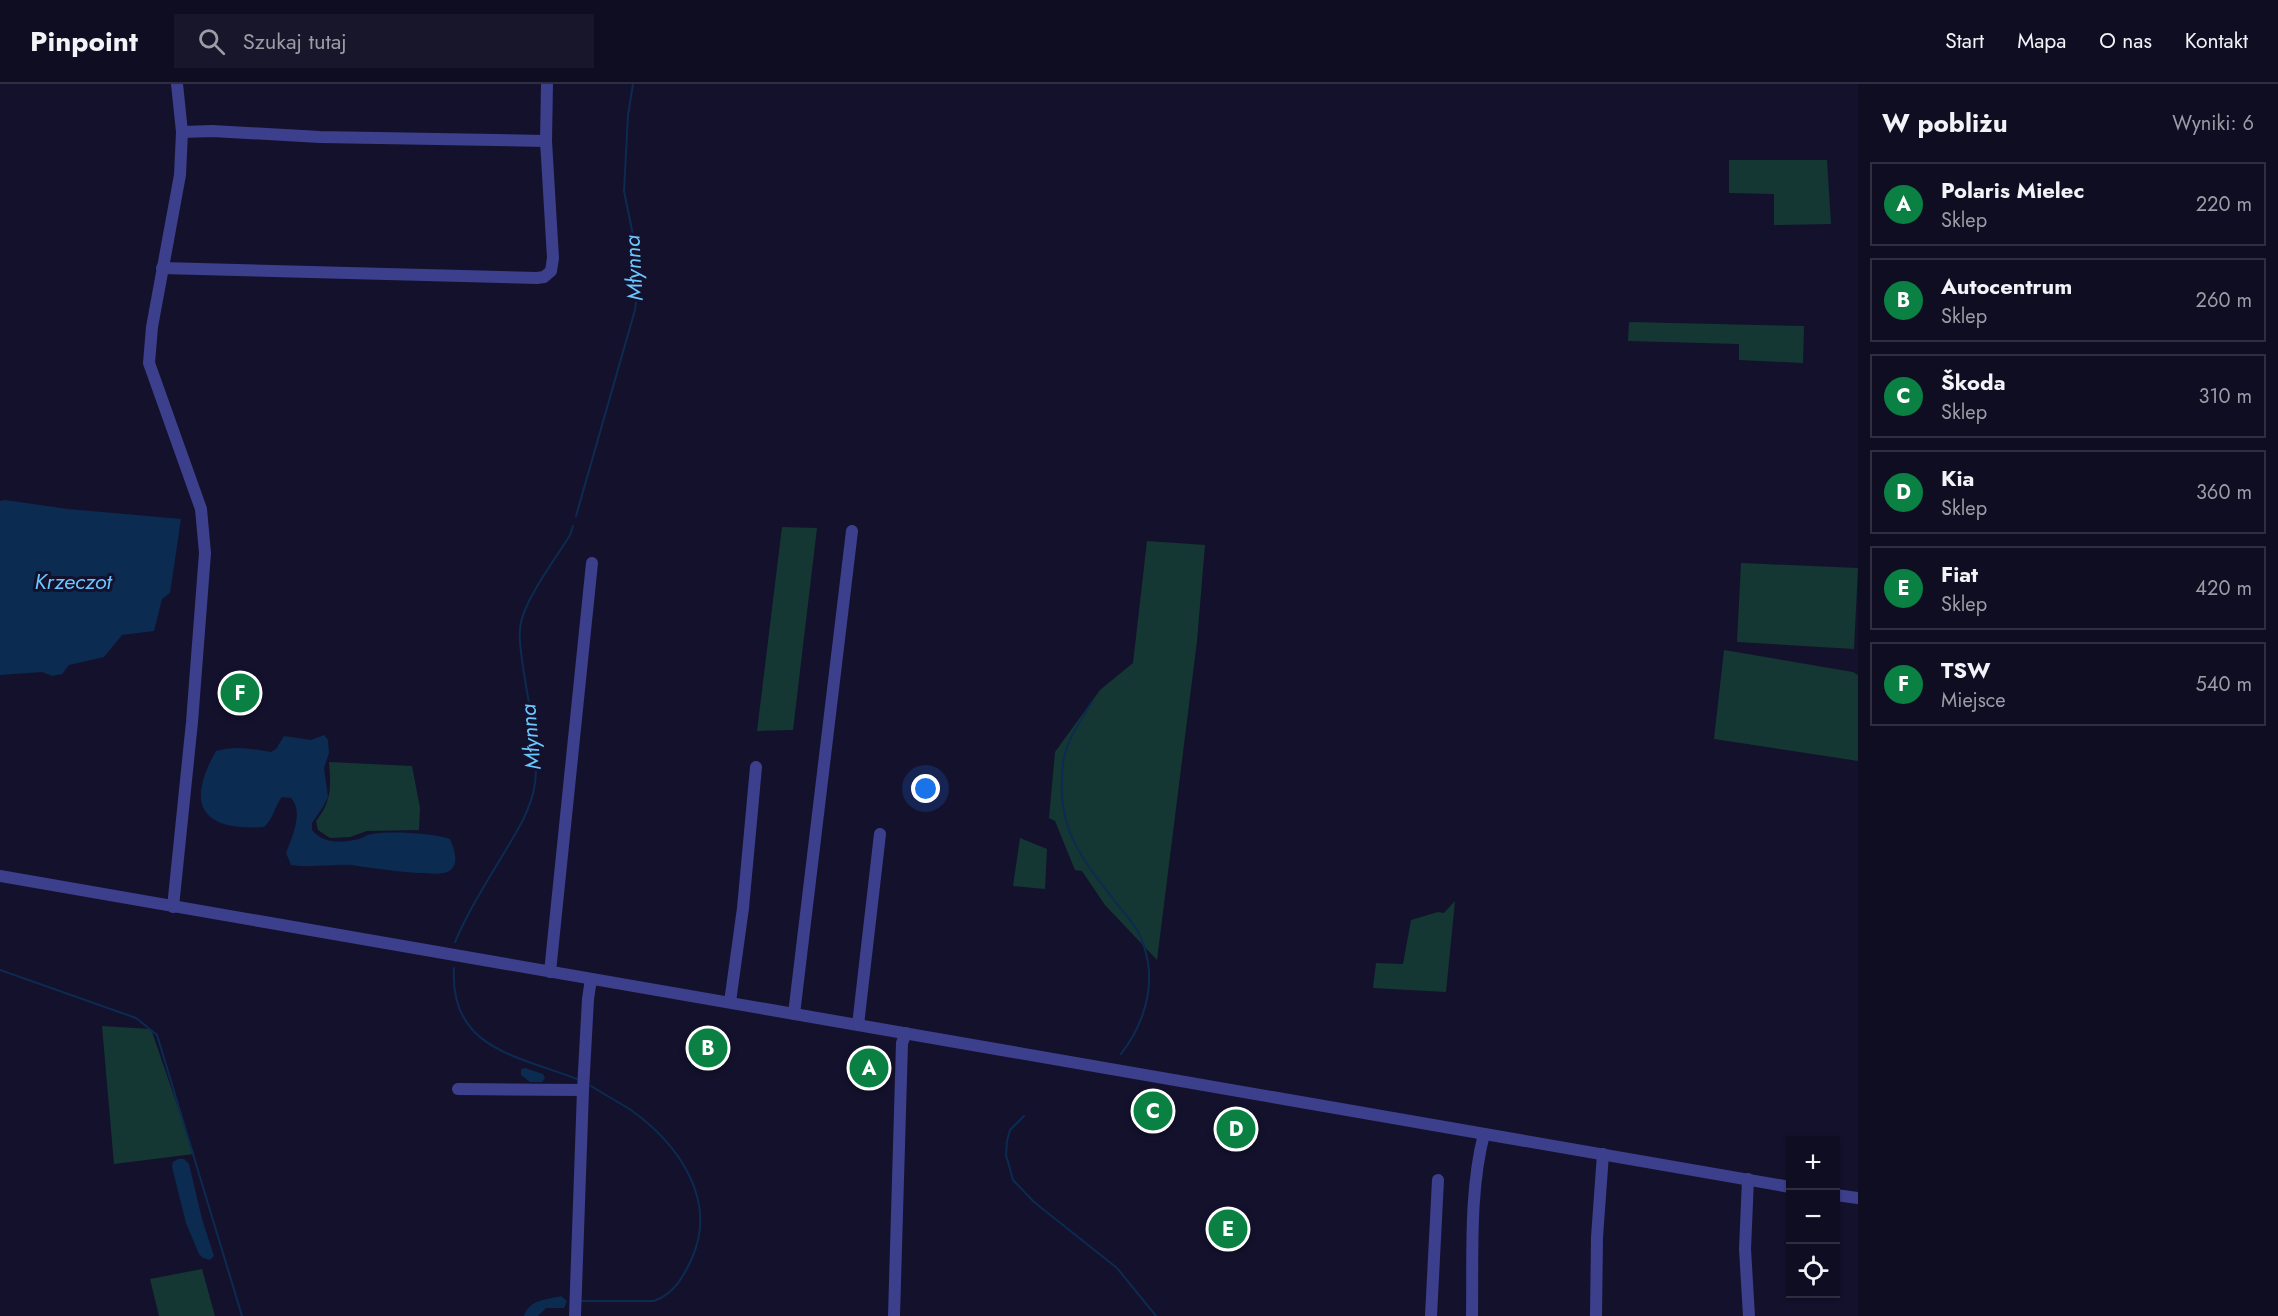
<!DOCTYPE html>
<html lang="pl">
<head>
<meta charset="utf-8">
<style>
  :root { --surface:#0f0d22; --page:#18162a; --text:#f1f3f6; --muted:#9b9ca5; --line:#2f2d40; --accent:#0b8043 }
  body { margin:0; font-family:Jost,sans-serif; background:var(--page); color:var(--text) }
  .controls { position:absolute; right:18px; bottom:18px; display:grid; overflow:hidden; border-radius:0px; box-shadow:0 2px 4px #0004 }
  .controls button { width:54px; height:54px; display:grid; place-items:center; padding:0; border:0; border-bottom:2px solid var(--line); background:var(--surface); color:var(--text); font:30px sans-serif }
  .you { position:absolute; left:926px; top:705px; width:21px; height:21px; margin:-15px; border:4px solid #fff; border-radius:50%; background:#1a73e8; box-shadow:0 0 0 9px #1a73e833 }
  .badge { display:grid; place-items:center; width:39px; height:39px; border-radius:50%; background:var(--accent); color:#fff; font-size:20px; font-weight:700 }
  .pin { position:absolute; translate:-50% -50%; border:3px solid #fff; box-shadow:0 2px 6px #0006 }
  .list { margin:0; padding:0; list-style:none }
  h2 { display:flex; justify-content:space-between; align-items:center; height:78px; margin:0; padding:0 24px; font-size:26px }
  h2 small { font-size:20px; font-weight:400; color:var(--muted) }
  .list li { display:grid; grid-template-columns:39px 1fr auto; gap:18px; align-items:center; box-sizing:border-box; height:84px; margin:0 12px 12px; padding:0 12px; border:2px solid var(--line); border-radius:0px }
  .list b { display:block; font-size:22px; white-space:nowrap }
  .list p { margin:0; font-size:20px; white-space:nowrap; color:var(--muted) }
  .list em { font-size:20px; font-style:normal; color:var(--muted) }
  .icon { flex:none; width:33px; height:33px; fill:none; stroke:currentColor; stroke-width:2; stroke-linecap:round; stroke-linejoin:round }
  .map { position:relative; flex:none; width:1858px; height:1232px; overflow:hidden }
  header { display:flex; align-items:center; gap:36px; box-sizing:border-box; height:84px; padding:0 30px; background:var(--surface); border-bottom:2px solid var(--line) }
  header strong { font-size:28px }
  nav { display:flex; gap:33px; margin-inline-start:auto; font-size:21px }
  .search { width:420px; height:54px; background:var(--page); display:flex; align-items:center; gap:15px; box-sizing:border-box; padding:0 21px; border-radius:0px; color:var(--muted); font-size:22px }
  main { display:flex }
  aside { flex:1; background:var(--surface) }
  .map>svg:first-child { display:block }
</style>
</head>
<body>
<header>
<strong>Pinpoint</strong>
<div class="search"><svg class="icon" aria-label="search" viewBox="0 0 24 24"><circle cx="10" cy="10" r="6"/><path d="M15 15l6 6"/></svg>Szukaj tutaj</div>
<nav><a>Start</a><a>Mapa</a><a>O nas</a><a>Kontakt</a></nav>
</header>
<main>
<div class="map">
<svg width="1858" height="1232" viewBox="0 0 1858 1232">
  <rect width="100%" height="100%" fill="#14112d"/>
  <!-- green -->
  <g fill="#143733">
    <polygon points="1729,76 1827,76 1831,140 1774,141 1774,110 1729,109"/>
    <polygon points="1629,238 1804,242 1803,279 1739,276 1739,260 1628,257"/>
    <polygon points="782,443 817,444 793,646 757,647"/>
    <polygon points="1147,457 1205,461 1197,557 1157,876 1105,821 1082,787 1075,786 1055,737 1049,734 1055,668 1100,606 1133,579"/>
    <polygon points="1741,479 1858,484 1854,565 1737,558"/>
    <polygon points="1724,566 1853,588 1858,591 1858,677 1714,655"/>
    <path d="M 329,678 L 412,682 L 420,724 L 419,746 L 367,747 L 350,753 L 330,754 L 318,746 L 316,737 C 332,717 331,702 329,678 Z"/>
    <polygon points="1020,754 1047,765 1045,805 1013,802"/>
    <polygon points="1455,817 1446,908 1373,904 1376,879 1403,880 1411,836 1438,828 1444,829"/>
    <polygon points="102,942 151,945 194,1070 114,1080"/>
    <polygon points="202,1185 215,1232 159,1232 150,1195"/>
  </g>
  <!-- water -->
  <g fill="#0c2b51">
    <polygon points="5,416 68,425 181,435 170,509 162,515 154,547 122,551 104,573 69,581 62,590 52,592 42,588 0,591 0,417"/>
    <path d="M 324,651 L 328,656 L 329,669 L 324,684 L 328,713 L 323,723 L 312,739 L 312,746 C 323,760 342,759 359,755 C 363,754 367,750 372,750 C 390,747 433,749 450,755 C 454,765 461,782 447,788 C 441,791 427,789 420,789 C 396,788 374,784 351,781 C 331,780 311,784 291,781 L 286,769 C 292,753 304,728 291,714 L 282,713 C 274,723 274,734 264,743 C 202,747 185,722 216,667 C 235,661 251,665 271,668 L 276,665 L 284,652 L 311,656 Z"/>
    <polygon points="525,984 543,990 545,994 542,998 530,998 521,991 521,985"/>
    <polygon points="178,1075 184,1075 189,1080 202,1135 214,1172 210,1176 203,1174 199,1170 186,1139 172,1083 173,1078"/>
    <path d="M 561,1212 L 567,1217 L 564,1224 L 546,1224 L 538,1232 L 524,1232 C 530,1215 546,1216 561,1212 Z"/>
  </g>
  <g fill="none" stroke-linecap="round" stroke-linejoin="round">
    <!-- stream -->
    <g stroke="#0c2b51" stroke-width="2">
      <polyline points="576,432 635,226 638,202 633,151 624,107 628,31 633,0"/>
      <path d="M 1092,618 C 1082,635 1070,651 1065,670 C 1062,679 1062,689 1062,698 C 1059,750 1087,781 1117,820 C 1125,830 1136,841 1141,854 C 1158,894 1147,936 1121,970"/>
      <path d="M 455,858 C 468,828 484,802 501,774 C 514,752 529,730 534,705 C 541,671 528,618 523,583 C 521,568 518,552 521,538 C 527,512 556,474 570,451 L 573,442"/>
      <path d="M 454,884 C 449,965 518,972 577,995"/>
      <polyline points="0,886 136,934 157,951 242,1232"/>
      <polyline points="1024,1032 1010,1046 1007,1057 1006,1071 1013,1096 1034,1118 1117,1184 1156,1232"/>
      <path d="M 581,1217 L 654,1217 C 674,1210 684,1192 692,1174 C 718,1115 678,1060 631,1026 C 618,1018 604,1010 591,1002"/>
    </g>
    <!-- minor -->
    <g stroke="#3c3f8c" stroke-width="12">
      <polyline points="182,48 212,47 320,53 546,57"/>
      <polyline points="162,184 537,194 544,193 551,187 553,174 546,57 547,0"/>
      <polyline points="0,792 1790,1103"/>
      <polyline points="173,823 192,638 205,469 201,425 149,279 152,243 180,91 182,48 177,0"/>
      <polyline points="550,888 592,479"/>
      <polyline points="730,918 743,824 756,683"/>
      <polyline points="794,930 852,447"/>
      <polyline points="858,941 880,750"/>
      <polyline points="458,1005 583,1006"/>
      <polyline points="1748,1095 1745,1165 1749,1232"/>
      <polyline points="1836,1111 1858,1114"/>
      <polyline points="575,1232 583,1006 588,915 591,895"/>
      <polyline points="894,1232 902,959 906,949"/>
      <polyline points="1431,1232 1438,1096"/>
      <path d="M 1472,1232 C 1473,1173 1469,1108 1484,1050"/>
      <polyline points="1596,1232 1597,1153 1603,1070"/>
    </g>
  </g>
  <g text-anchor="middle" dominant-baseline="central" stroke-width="6" stroke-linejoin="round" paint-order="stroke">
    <!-- water labels -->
    <g font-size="22" font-style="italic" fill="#6bc7ff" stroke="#14112d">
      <text transform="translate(633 184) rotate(-93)">Młynna</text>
      <text x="73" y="497">Krzeczot</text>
      <text transform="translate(530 653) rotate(-95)">Młynna</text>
    </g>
  </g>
</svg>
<div class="controls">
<button>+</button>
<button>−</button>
<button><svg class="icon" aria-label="locate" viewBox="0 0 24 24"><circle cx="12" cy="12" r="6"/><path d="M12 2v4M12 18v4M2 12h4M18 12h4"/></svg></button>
</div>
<div class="you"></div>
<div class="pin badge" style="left:869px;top:984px">A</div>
<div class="pin badge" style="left:708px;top:964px">B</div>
<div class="pin badge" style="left:1153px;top:1027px">C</div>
<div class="pin badge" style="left:1236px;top:1045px">D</div>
<div class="pin badge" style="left:1228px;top:1145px">E</div>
<div class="pin badge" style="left:240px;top:609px">F</div>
</div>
<aside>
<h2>W pobliżu<small>Wyniki: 6</small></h2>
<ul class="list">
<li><span class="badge">A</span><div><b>Polaris Mielec</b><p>Sklep</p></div><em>220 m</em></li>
<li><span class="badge">B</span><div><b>Autocentrum</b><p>Sklep</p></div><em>260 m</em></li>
<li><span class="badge">C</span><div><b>Škoda</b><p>Sklep</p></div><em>310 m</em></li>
<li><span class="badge">D</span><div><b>Kia</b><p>Sklep</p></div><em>360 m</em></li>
<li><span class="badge">E</span><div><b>Fiat</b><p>Sklep</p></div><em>420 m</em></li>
<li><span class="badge">F</span><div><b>TSW</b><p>Miejsce</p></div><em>540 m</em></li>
</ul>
</aside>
</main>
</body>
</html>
